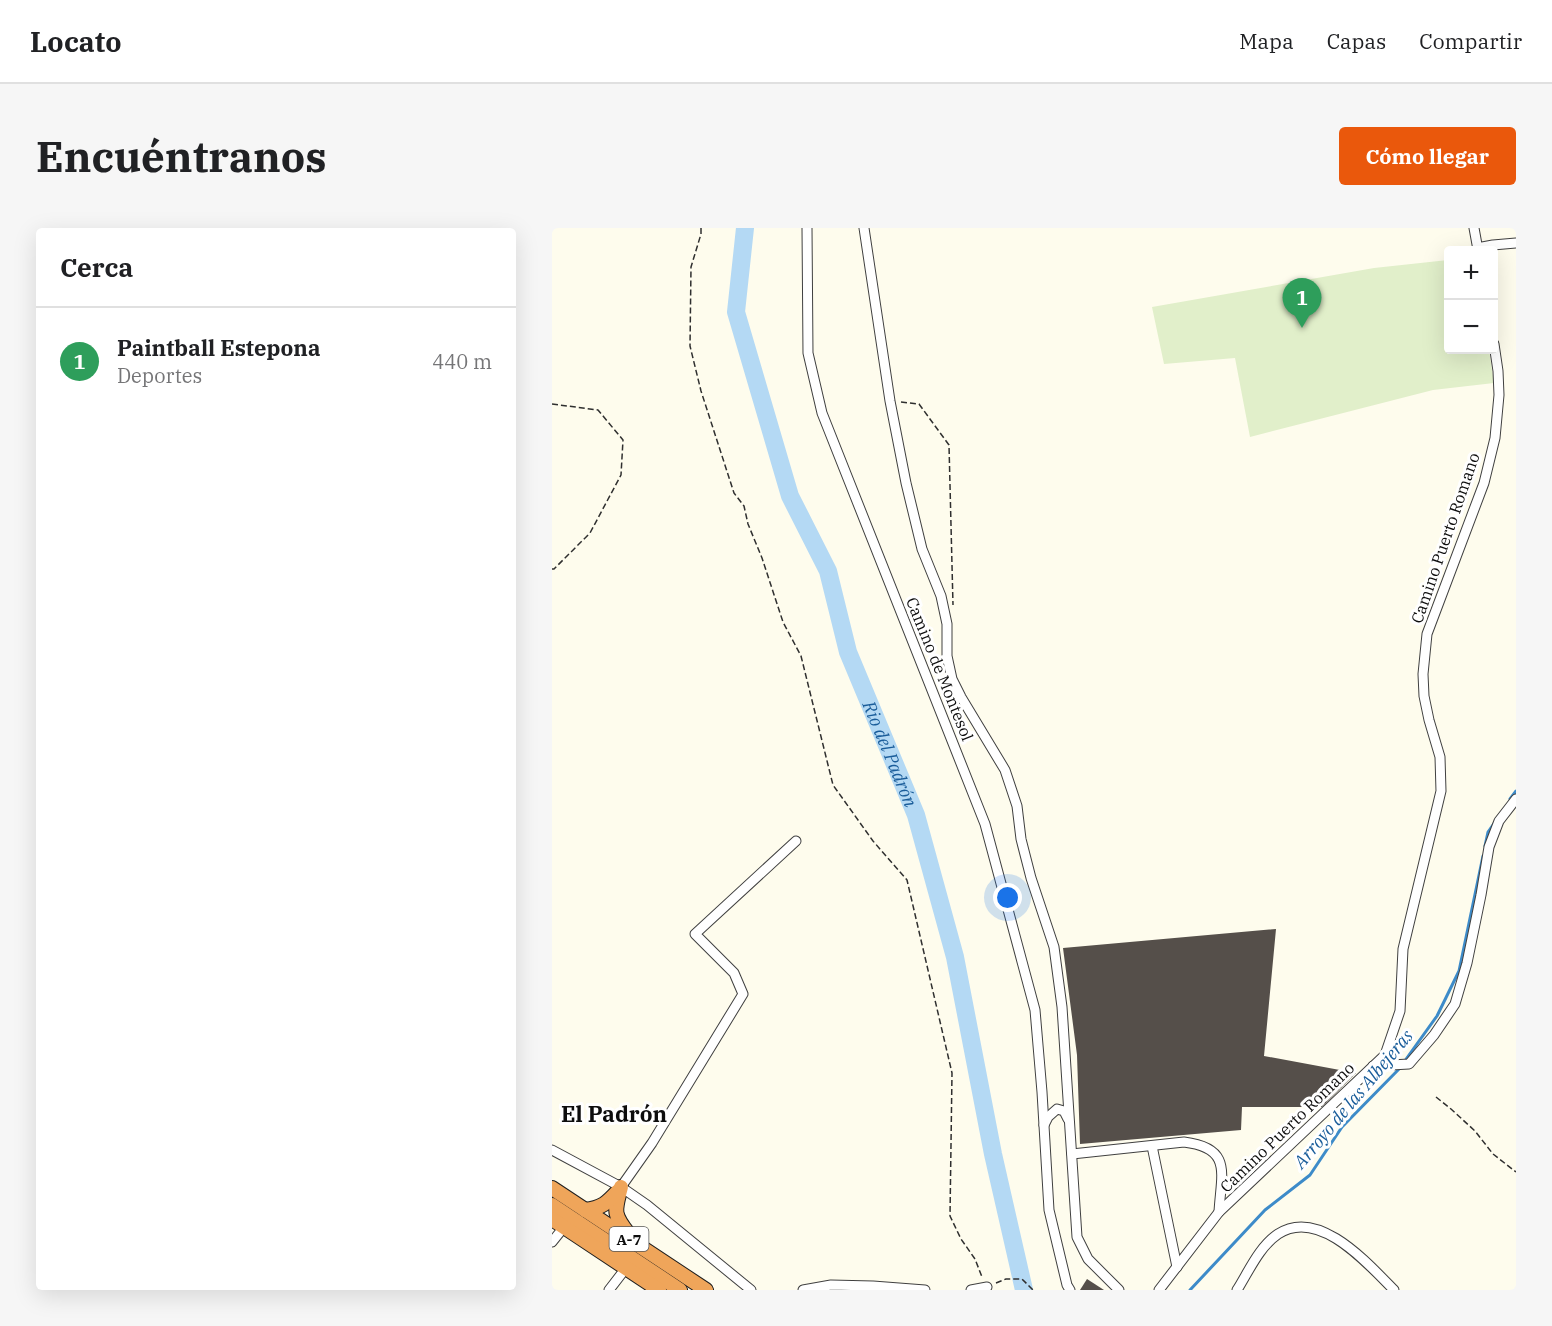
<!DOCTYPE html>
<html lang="es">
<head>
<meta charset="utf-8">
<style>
  :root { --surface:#fff; --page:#f6f6f6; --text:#202124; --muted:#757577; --line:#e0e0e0; --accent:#ea580c }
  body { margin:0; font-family:"IBM Plex Serif",serif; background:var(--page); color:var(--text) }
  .controls { position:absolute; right:18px; top:18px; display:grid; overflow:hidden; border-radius:6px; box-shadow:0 6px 24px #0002 }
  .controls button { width:54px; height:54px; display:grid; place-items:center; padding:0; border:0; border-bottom:2px solid var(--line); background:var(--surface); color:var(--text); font:30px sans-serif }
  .you { position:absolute; left:456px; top:670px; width:21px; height:21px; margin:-15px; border:4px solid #fff; border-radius:50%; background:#1a73e8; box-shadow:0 0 0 9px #1a73e833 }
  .badge { display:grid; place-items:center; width:39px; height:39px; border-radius:50%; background:var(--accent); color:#fff; font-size:20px; font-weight:700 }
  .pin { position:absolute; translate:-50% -50px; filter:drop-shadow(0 2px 3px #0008) }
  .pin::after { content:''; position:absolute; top:32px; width:21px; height:18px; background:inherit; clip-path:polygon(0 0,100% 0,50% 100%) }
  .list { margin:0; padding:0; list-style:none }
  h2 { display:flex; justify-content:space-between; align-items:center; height:78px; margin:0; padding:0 24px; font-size:26px }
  h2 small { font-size:20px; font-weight:400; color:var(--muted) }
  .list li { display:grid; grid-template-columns:39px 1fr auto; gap:18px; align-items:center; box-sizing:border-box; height:108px; padding:0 24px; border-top:2px solid var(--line) }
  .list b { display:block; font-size:22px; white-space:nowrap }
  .list p { margin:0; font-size:20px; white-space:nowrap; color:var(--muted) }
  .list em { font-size:20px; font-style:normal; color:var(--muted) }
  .map { position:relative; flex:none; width:964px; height:1062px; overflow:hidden; border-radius:6px }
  header { display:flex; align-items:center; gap:36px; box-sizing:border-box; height:84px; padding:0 30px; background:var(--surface); border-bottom:2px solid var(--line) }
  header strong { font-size:28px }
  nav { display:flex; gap:33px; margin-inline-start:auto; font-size:21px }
  .intro { display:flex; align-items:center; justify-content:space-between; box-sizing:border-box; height:144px; padding:0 36px }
  h1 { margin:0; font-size:42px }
  .button { padding:15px 27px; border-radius:6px; background:var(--accent); color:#fff; font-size:21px; font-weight:700 }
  main { display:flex; gap:36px; padding:0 36px }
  aside { flex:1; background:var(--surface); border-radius:6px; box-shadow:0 6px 24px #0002 }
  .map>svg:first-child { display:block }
</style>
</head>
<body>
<header>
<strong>Locato</strong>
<nav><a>Mapa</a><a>Capas</a><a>Compartir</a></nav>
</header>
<div class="intro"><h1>Encuéntranos</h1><a class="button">Cómo llegar</a></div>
<main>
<aside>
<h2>Cerca<small></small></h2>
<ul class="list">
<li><span class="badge" style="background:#2e9e5b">1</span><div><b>Paintball Estepona</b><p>Deportes</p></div><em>440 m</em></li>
</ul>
</aside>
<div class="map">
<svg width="964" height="1062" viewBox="0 0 964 1062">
  <rect width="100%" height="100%" fill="#fefced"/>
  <!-- pitch -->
  <polygon fill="#e1efca" points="896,32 897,122 937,122 942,155 881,162 698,209 683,130 612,136 600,79 822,40"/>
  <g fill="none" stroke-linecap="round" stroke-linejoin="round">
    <!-- stream -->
    <g stroke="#3d8bc9" stroke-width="3">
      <polyline points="958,571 964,563"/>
      <polyline points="933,618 936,604 943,594"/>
      <polyline points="852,834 885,788 907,743 931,628"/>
      <polyline points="638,1062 713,982 758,947 790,899 849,839"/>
    </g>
    <!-- river -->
    <path stroke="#b4d9f4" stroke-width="18" id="s1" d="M 193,0 L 184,84 L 238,268 L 276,343 L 296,424 L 364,587 L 403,729 L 441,926 L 472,1062"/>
  </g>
  <!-- building -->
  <g fill="#554f4a">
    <polygon points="724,701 712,828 804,845 770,879 690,879 689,902 528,916 525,827 511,720"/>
    <polygon points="535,1051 552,1062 528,1062"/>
  </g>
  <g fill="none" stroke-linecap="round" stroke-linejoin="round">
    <defs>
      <g id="minor">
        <polyline points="255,0 256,125 270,185 433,596 483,782 490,864 497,982 515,1057 518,1062"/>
        <polyline points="312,0 338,173 354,255 370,321 389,368 395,396 395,428 400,451 409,469 453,542 465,578 469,611 479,650 502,719 510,779 525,1009 536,1031 567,1062"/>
        <polyline points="922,0 926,22"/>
        <polyline points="925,20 941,17 964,15"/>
        <polyline points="821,838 857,836 882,807 903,776 915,735 929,667 937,619 947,593 964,571"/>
        <polyline points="492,897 496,889 505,881 512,883 516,891"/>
        <polyline points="600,918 625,1039"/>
        <polyline points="0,922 69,959 95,977 199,1062"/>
        <path d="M 520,926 L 632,914 C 681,920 669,946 667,984"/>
        <polyline points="69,959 100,915 191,766 182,745 143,706 244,613"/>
        <polyline points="0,1014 12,999"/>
        <polyline points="57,1062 74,1040"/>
        <polyline points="251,1062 279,1057 321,1058 373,1062"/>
        <polyline points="419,1062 435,1059"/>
        <polyline points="607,1062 667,984 833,827 848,783 851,721 889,563 888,529 877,492 872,468 871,446 875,406 932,255 943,210 947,167 946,143 942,116"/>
        <path d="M 685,1062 C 697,1043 707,1019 726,1006 C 767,979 816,1036 842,1062"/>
      </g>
      <g id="highway">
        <path d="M 69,959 C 63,982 60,985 76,1005"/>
        <polyline points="0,960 154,1062"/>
        <polyline points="0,977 128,1062"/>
        <path d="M 33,982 C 50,980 55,975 66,963"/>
        <polyline points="0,991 107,1062"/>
      </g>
    </defs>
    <!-- minor casing -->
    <use href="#minor" stroke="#404040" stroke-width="11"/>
    <!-- highway casing -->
    <use href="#highway" stroke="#1e1e1e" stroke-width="16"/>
    <!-- path -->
    <g stroke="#2f2f2f" stroke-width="1.5" stroke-dasharray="6 3" stroke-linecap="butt">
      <polyline points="149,0 149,6 139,39 138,118 149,163 182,265 192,278 196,296 210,330 231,394 249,428 281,557 321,613 355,652 400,845 398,988 409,1011 423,1031 430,1049"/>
      <polyline points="349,174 367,176 397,217 401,377"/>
      <polyline points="0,176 46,182 71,212 69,247 38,305 2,341 0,341"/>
      <polyline points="884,869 899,881 923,903 941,926 964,944"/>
      <polyline points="444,1055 454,1051 470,1051 481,1062"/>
    </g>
    <!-- minor -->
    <use href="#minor" stroke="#fff" stroke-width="9"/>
    <!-- highway -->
    <use href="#highway" stroke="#efa55a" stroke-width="14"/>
  </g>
  <g text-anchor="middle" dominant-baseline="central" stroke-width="6" stroke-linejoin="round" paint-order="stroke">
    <!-- shield labels -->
    <rect fill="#fff" stroke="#565656" stroke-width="1.5" x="57.5" y="999" width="39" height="24" rx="4.5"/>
    <g font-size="15" font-weight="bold" fill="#0d0d0d">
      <text x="77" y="1011">A-7</text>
    </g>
    <!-- street labels -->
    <g font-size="16" fill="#0d0d0d" stroke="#fff">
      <text transform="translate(893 310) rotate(-71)">Camino Puerto Romano</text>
      <text transform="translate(388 441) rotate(68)">Camino de Montesol</text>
      <text transform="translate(735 899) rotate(-44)">Camino Puerto Romano</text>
    </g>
    <!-- water labels -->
    <g font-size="18" font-style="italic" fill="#1a5d9a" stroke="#fff">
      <text stroke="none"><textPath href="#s1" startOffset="554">Rio del Padrón</textPath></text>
      <text transform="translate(801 871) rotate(-50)">Arroyo de las Albejeras</text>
    </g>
    <!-- district labels -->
    <g font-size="22" font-weight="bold" fill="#0d0d0d" stroke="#fff">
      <text x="62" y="885">El Padrón</text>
    </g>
  </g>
</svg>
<div class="controls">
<button>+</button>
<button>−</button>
</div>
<div class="you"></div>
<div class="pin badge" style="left:750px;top:100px;background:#2e9e5b">1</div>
</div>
</main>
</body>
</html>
